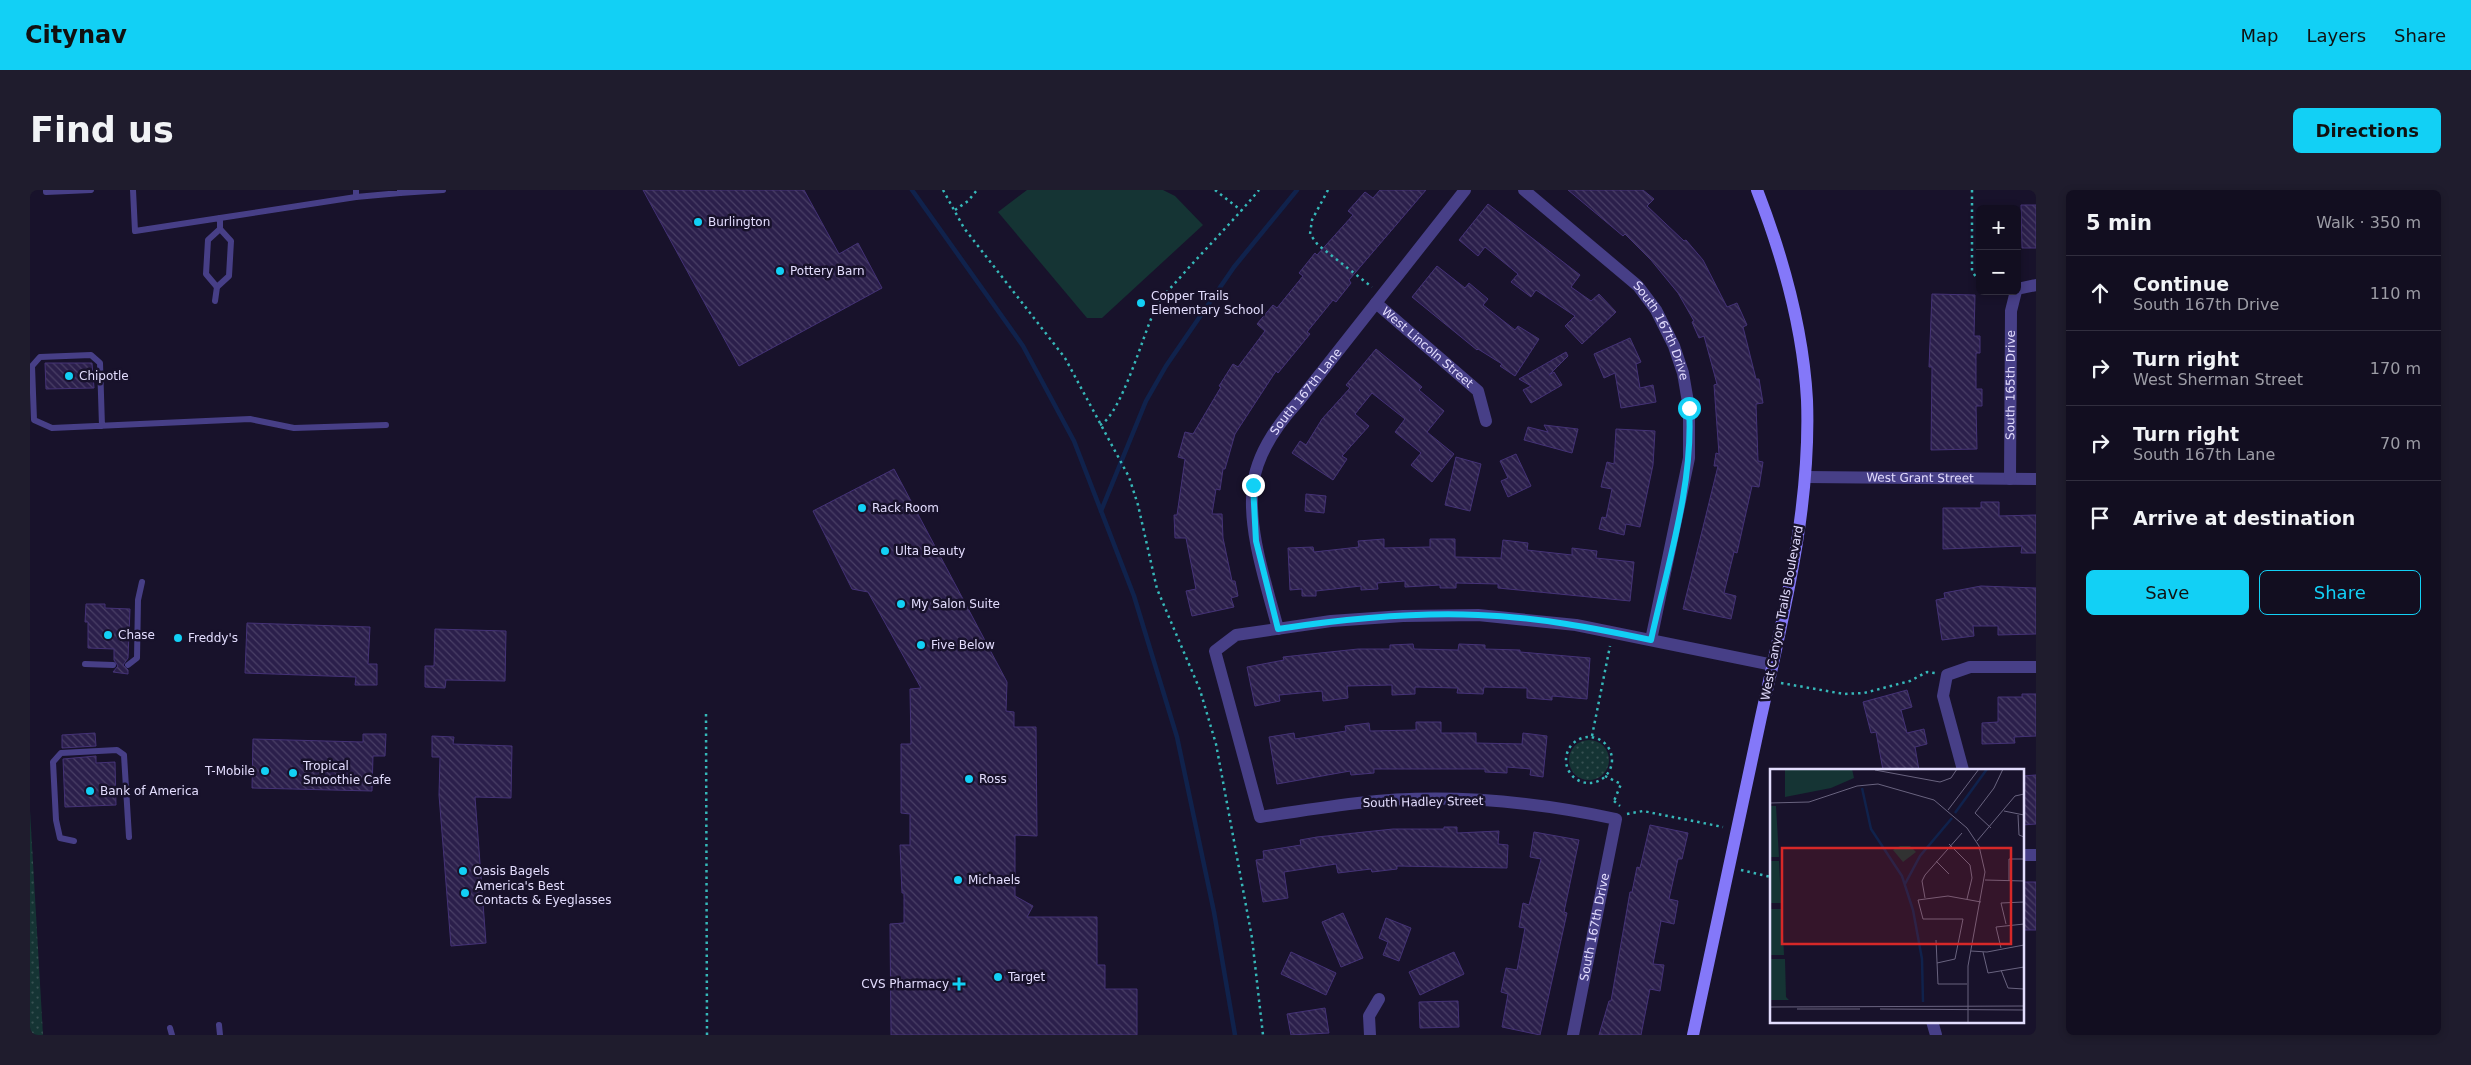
<!DOCTYPE html>
<html lang="en">
<head>
<meta charset="utf-8">
<style>
  :root { --surface:#120e20; --page:#1f1c2d; --text:#f1f3f6; --muted:#9c9ca5; --line:#312e3e; --accent:#12d0f5 }
  body { margin:0; font-family:"DejaVu Sans",sans-serif; background:var(--page); color:var(--text) }
  .controls { position:absolute; right:15px; top:15px; display:grid; overflow:hidden; border-radius:8px; box-shadow:0 2px 8px #0003 }
  .controls button { width:45px; height:45px; display:grid; place-items:center; padding:0; border:0; border-bottom:1px solid var(--line); background:var(--surface); color:var(--text); font:25px sans-serif }
  .stop { position:absolute; width:15px; height:15px; margin:-11px; border:4px solid #12d0f5; border-radius:50%; background:#fff }
  .stop.end { background:#12d0f5; border-color:#fff; box-shadow:0 1px 5px #0008 }
  .list { margin:0; padding:0; list-style:none }
  h2 { display:flex; justify-content:space-between; align-items:center; height:65px; margin:0; padding:0 20px; font-size:21px }
  h2 small { font-size:16px; font-weight:400; color:var(--muted) }
  .list li { display:grid; grid-template-columns:32px 1fr auto; gap:15px; align-items:center; box-sizing:border-box; height:75px; padding:0 20px; border-top:1px solid var(--line) }
  .list b { display:block; font-size:19px; white-space:nowrap }
  .list p { margin:0; font-size:16px; white-space:nowrap; color:var(--muted) }
  .list em { font-size:16px; font-style:normal; color:var(--muted) }
  .actions { display:flex; gap:10px; padding:15px 20px }
  .actions a { flex:1; padding:11px 0; border:1px solid var(--accent); border-radius:8px; text-align:center; font-size:18px; color:var(--accent) }
  .actions .main { background:var(--accent); color:#111 }
  .icon { flex:none; width:28px; height:28px; fill:none; stroke:currentColor; stroke-width:2; stroke-linecap:round; stroke-linejoin:round }
  .map { position:relative; flex:none; width:2006px; height:845px; overflow:hidden; border-radius:8px }
  header { display:flex; align-items:center; gap:30px; box-sizing:border-box; height:70px; padding:0 25px; background:var(--accent); color:#111 }
  header strong { font-size:24px }
  nav { display:flex; gap:28px; margin-inline-start:auto; font-size:18px }
  .intro { display:flex; align-items:center; justify-content:space-between; box-sizing:border-box; height:120px; padding:0 30px }
  h1 { margin:0; font-size:35px }
  .button { padding:12px 22px; border-radius:8px; background:var(--accent); color:#111; font-size:18px; font-weight:700 }
  main { display:flex; gap:30px; padding:0 30px }
  aside { flex:1; background:var(--surface); border-radius:8px; box-shadow:0 2px 8px #0003 }
  .map>svg:first-child { display:block }
</style>
</head>
<body>
<header>
<strong>Citynav</strong>
<nav><a>Map</a><a>Layers</a><a>Share</a></nav>
</header>
<div class="intro"><h1>Find us</h1><a class="button">Directions</a></div>
<main>
<div class="map">
<svg width="2006" height="845" viewBox="0 0 2006 845">
  <defs>
    <pattern id="green-dots" width="8" height="8" patternUnits="userSpaceOnUse" patternTransform="scale(1.25)"><rect width="8" height="8" fill="#153434"/><path d="M2 2h.1M6 6h.1" fill="none" stroke="#375152" stroke-width="1.8" stroke-linecap="round"/></pattern>
    <pattern id="building-back-hatch" width="6" height="6" patternUnits="userSpaceOnUse" patternTransform="scale(1.25)"><rect width="6" height="6" fill="#2b1f4b"/><path d="M-1 5l2 2M0 0l6 6M5-1l2 2" fill="none" stroke="#4a3f66"/></pattern>
  </defs>
  <rect width="100%" height="100%" fill="#18122b"/>
  <!-- green -->
  <g fill="url(#green-dots)">
    <circle cx="1559" cy="570" r="20"/>
    <polygon points="0,621 13,845 0,845"/>
  </g>
  <!-- pitch -->
  <polygon fill="#153434" points="997,0 1133,0 1145,6 1173,35 1072,128 1057,128 968,22"/>
  <g fill="none" stroke-linecap="round" stroke-linejoin="round">
    <!-- stream -->
    <g stroke="#10224c" stroke-width="4.5">
      <polyline points="882,0 993,156 1044,251 1104,406 1147,547 1184,722 1205,845"/>
      <polyline points="1071,321 1116,211 1136,176 1204,77 1267,0"/>
    </g>
  </g>
  <!-- building -->
  <g fill="url(#building-back-hatch)" stroke="#443276">
    <polygon points="613,0 774,0 809,64 828,53 852,98 709,176"/>
    <polygon points="1350,0 1396,0 1319,90 1321,93 1306,112 1303,110 1277,142 1280,144 1248,183 1246,181 1205,244 1195,279 1193,279 1190,300 1186,299 1182,324 1192,324 1193,348 1202,391 1205,391 1208,406 1201,408 1204,417 1162,426 1156,401 1166,399 1156,348 1145,348 1144,325 1147,325 1155,269 1148,267 1155,242 1163,244 1191,197 1189,196 1203,174 1208,177 1235,141 1227,134 1243,115 1247,118 1273,86 1269,83 1285,63 1287,65 1323,25 1318,21 1335,2 1343,8"/>
    <polygon points="1538,0 1613,0 1624,9 1617,16 1654,51 1656,50 1673,70 1697,117 1707,113 1717,135 1713,137 1726,189 1729,189 1733,213 1726,214 1728,271 1733,272 1729,297 1722,296 1707,363 1704,362 1694,403 1706,406 1701,429 1653,419 1688,276 1684,276 1686,263 1689,264 1684,195 1687,194 1674,146 1669,148 1662,132 1664,131 1648,103 1621,70 1595,44 1593,46"/>
    <polygon points="1458,14 1550,85 1541,97 1561,111 1569,104 1586,122 1552,154 1535,136 1545,126 1506,100 1501,107 1481,92 1488,84 1455,57 1448,66 1429,50"/>
    <polygon points="1991,15 2006,15 2006,58 1992,58"/>
    <polygon points="1407,76 1435,98 1439,93 1458,109 1453,115 1485,140 1488,136 1509,149 1485,186 1470,176 1472,174 1448,159 1447,160 1382,107"/>
    <polygon points="1902,104 1945,105 1944,146 1950,146 1950,163 1946,163 1946,199 1952,199 1952,216 1946,216 1947,259 1901,260 1902,177 1899,177"/>
    <polygon points="1600,148 1611,172 1606,174 1610,198 1623,195 1626,212 1591,218 1585,183 1574,188 1564,164"/>
    <polygon points="1346,159 1392,197 1389,200 1414,221 1397,242 1424,264 1402,292 1381,275 1391,263 1365,242 1375,229 1342,203 1325,224 1339,236 1312,266 1317,269 1303,290 1262,263 1270,251 1276,255 1292,229 1320,198 1316,195"/>
    <polygon points="1536,162 1538,166 1519,185 1524,182 1532,195 1501,213 1493,200 1501,196 1489,189"/>
    <polygon points="15,173 62,173 64,198 16,199"/>
    <polygon points="1514,235 1548,239 1542,263 1494,250 1498,237 1518,242"/>
    <polygon points="1586,239 1625,241 1623,275 1610,337 1596,334 1594,345 1569,339 1572,327 1576,328 1582,299 1571,297 1577,272 1584,274"/>
    <polygon points="1486,264 1501,296 1478,307 1471,291 1478,288 1470,271"/>
    <polygon points="1426,267 1451,274 1440,321 1415,315"/>
    <polygon points="864,279 977,492 976,521 984,522 984,537 1006,537 1007,646 985,645 985,706 1003,716 997,727 1067,727 1067,775 1075,775 1075,799 1107,799 1107,845 861,845 860,734 874,733 874,703 872,703 870,655 880,655 880,624 871,623 871,554 881,554 880,499 891,498 838,402 822,399 783,321"/>
    <polygon points="1276,304 1296,306 1294,323 1275,321"/>
    <polygon points="1951,312 1969,312 1969,326 2006,325 2006,363 1991,363 1992,356 1913,359 1913,318 1951,318"/>
    <polygon points="1354,349 1354,358 1400,357 1400,349 1425,349 1425,367 1471,368 1473,350 1498,353 1497,360 1542,365 1542,358 1567,361 1566,368 1604,372 1600,411 1468,398 1468,394 1426,393 1426,398 1410,398 1410,395 1375,397 1375,391 1347,393 1348,399 1331,400 1331,396 1286,401 1286,406 1272,406 1272,399 1260,400 1258,358 1283,357 1284,362 1329,357 1328,351"/>
    <polygon points="1951,396 2006,398 2006,444 1968,445 1968,436 1943,436 1944,446 1912,450 1906,410 1915,408 1914,403"/>
    <polygon points="56,414 75,414 75,418 100,419 98,468 93,475 98,480 98,484 83,482 88,476 84,470 84,459 58,458 58,432 55,432"/>
    <polygon points="217,433 340,437 338,474 347,474 347,495 325,495 326,487 215,483"/>
    <polygon points="405,439 476,441 475,491 416,490 415,498 395,497 395,476 404,476"/>
    <polygon points="1383,454 1384,459 1428,460 1429,454 1455,455 1455,459 1490,460 1490,462 1560,468 1557,509 1522,506 1522,510 1497,508 1497,498 1454,497 1453,504 1427,503 1428,498 1385,497 1385,504 1362,505 1362,495 1317,496 1318,508 1293,511 1292,501 1249,505 1250,511 1225,516 1217,477 1254,470 1253,467 1328,459 1360,459 1360,455"/>
    <polygon points="1877,500 1882,517 1871,520 1877,543 1894,539 1897,554 1885,557 1889,580 1853,580 1846,542 1841,543 1833,512"/>
    <polygon points="1992,504 2006,504 2006,546 1984,547 1985,553 1952,554 1952,533 1968,532 1968,507 1992,507"/>
    <polygon points="1386,532 1411,532 1411,543 1446,543 1446,553 1492,554 1493,543 1517,546 1513,587 1500,585 1501,579 1477,577 1477,583 1455,582 1455,579 1344,579 1344,583 1321,585 1320,581 1247,594 1239,547 1264,543 1265,549 1316,541 1315,536 1339,533 1340,541 1386,540"/>
    <polygon points="65,543 66,556 32,558 32,545"/>
    <polygon points="333,544 356,544 355,566 343,566 342,601 222,598 223,549 333,552"/>
    <polygon points="402,546 424,547 423,554 482,556 481,608 445,607 456,753 421,756 409,605 410,567 402,567"/>
    <polygon points="66,566 66,573 85,572 86,615 35,617 33,569"/>
    <polygon points="2006,585 2006,634 1992,635 1992,586"/>
    <polygon points="1620,635 1658,643 1652,669 1648,669 1639,709 1648,711 1644,734 1631,731 1623,774 1634,775 1630,801 1620,799 1611,845 1569,845 1579,811 1581,811 1600,702 1602,702 1607,677 1610,678"/>
    <polygon points="1414,637 1427,637 1427,643 1469,641 1468,654 1478,655 1477,678 1367,676 1367,679 1342,682 1341,679 1308,683 1306,674 1254,682 1258,708 1233,712 1226,670 1234,669 1233,661 1271,655 1270,650 1287,647 1363,639 1414,639"/>
    <polygon points="1504,642 1549,650 1534,722 1537,723 1510,845 1472,837 1478,804 1471,802 1476,778 1487,780 1495,738 1489,737 1493,713 1499,715 1511,669 1500,667"/>
    <rect x="1992" y="692" width="14" height="48"/>
    <polygon points="1313,723 1333,768 1311,777 1292,732"/>
    <polygon points="1356,728 1381,738 1369,771 1353,765 1358,752 1349,748"/>
    <polygon points="1261,762 1306,783 1296,805 1251,784"/>
    <polygon points="1424,762 1434,784 1390,805 1379,782"/>
    <polygon points="1428,811 1429,837 1390,838 1389,812"/>
    <polygon points="1295,818 1299,843 1261,845 1257,824"/>
  </g>
  <g fill="none" stroke-linecap="round" stroke-linejoin="round">
    <!-- path -->
    <g stroke="#36b8b9" stroke-width="2.5" stroke-dasharray="2.5 4" stroke-linecap="butt">
      <polyline points="913,0 934,38 1035,168 1099,287 1108,315 1127,399 1170,500 1186,554 1222,748 1233,845"/>
      <polyline points="1185,0 1212,21"/>
      <polyline points="1298,0 1282,30 1280,44 1288,55 1342,97"/>
      <polyline points="1942,0 1942,81 1950,93"/>
      <polyline points="925,20 938,11 947,0"/>
      <path d="M 1070,235 C 1091,225 1113,145 1124,122 C 1131,106 1143,96 1154,83 C 1179,55 1205,29 1229,0"/>
      <polyline points="1751,493 1814,504 1834,503 1880,491 1897,482 1905,483"/>
      <polyline points="676,524 677,845"/>
      <polyline points="1562,546 1580,456"/>
      <circle cx="1559" cy="570" r="23"/>
      <polyline points="1575,586 1591,594 1584,611"/>
      <polyline points="1584,611 1590,616"/>
      <polyline points="1597,624 1613,621 1693,637"/>
      <polyline points="1711,680 1741,687"/>
    </g>
    <!-- lane -->
    <g stroke="#473f87" stroke-width="6">
      <polyline points="16,0 16,2 61,0"/>
      <polyline points="103,0 105,41 190,28 190,39 201,51 199,86 187,97 185,111"/>
      <polyline points="370,3 413,0"/>
      <polyline points="326,7 370,3 370,0"/>
      <polyline points="190,28 326,7 326,0"/>
      <polyline points="187,97 176,84 178,50 190,39"/>
      <polyline points="72,236 70,173 61,165 10,167 2,176 4,230 22,238 220,229 264,238 356,235"/>
      <polyline points="55,474 83,475"/>
      <polyline points="98,475 107,468 108,410 112,392"/>
      <polyline points="44,651 30,648 26,630 23,572 31,563 87,560 94,565 99,647"/>
      <polyline points="189,835 190,845"/>
      <polyline points="140,838 142,845"/>
    </g>
    <!-- street -->
    <g stroke="#473f87" stroke-width="12">
      <path id="s1" d="M 1494,0 L 1608,96 L 1626,120 L 1644,156 L 1653,183 L 1659,218 L 1659,268 L 1621,450"/>
      <polyline points="1987,99 2006,95"/>
      <path id="s2" d="M 1346,113 L 1448,201 L 1456,231"/>
      <path id="s3" d="M 1775,287 L 2006,289"/>
      <path id="s4" d="M 1980,289 L 1981,121 L 1986,101"/>
      <path id="s5" d="M 1248,439 C 1237,396 1217,340 1223,295 C 1227,263 1247,235 1268,212 L 1435,0"/>
      <polyline points="1933,580 1913,506 1917,485 1940,477 2006,477"/>
      <polyline points="1992,665 2006,665"/>
      <polyline points="1902,831 1906,845"/>
      <polyline points="1340,845 1339,826 1349,809"/>
      <path id="s6" d="M 1543,845 L 1586,629 C 1502,611 1414,603 1328,613 C 1295,617 1262,622 1230,627 L 1185,461 L 1206,445 L 1301,431 L 1373,426 L 1448,425 L 1546,435 L 1743,475"/>
    </g>
    <!-- secondary -->
    <path stroke="#8478f9" stroke-width="12" d="M 1663,845 C 1685,739 1708,633 1731,527 C 1754,423 1781,317 1777,210 C 1773,137 1753,67 1727,0"/>
  </g>
  <g fill="none" stroke-linecap="round" stroke-linejoin="round">
    <!-- route -->
    <path stroke="#12d0f5" stroke-width="6" d="M 1223,295 L 1226,351 L 1248,439 C 1314,429 1381,422 1448,425 C 1506,427 1564,438 1621,450 C 1637,377 1664,293 1659,218"/>
  </g>
  <!-- markers -->
  <g fill="#12d0f5" stroke="#18122b" stroke-width="2">
    <circle cx="668" cy="32" r="5"/>
    <circle cx="750" cy="81" r="5"/>
    <circle cx="1111" cy="113" r="5"/>
    <circle cx="39" cy="186" r="5"/>
    <circle cx="832" cy="318" r="5"/>
    <circle cx="855" cy="361" r="5"/>
    <circle cx="871" cy="414" r="5"/>
    <circle cx="78" cy="445" r="5"/>
    <circle cx="148" cy="448" r="5"/>
    <circle cx="891" cy="455" r="5"/>
    <circle cx="235" cy="581" r="5"/>
    <circle cx="263" cy="583" r="5"/>
    <circle cx="939" cy="589" r="5"/>
    <circle cx="60" cy="601" r="5"/>
    <circle cx="433" cy="681" r="5"/>
    <circle cx="928" cy="690" r="5"/>
    <circle cx="435" cy="703" r="5"/>
    <circle cx="968" cy="787" r="5"/>
    <path d="M926.5 786.5h5v5h5v5h-5v5h-5v-5h-5v-5h5z"/>
  </g>
  <g text-anchor="middle" dominant-baseline="central" stroke-width="5" stroke-linejoin="round" paint-order="stroke">
    <!-- poi labels -->
    <g font-size="12" fill="#e3ddfe" stroke="#18122b" text-anchor="start">
      <text x="678" y="32">Burlington</text>
      <text x="760" y="81">Pottery Barn</text>
      <text x="1121" y="106">Copper Trails<tspan x="1121" dy="14">Elementary School</tspan></text>
      <text x="49" y="186">Chipotle</text>
      <text x="842" y="318">Rack Room</text>
      <text x="865" y="361">Ulta Beauty</text>
      <text x="881" y="414">My Salon Suite</text>
      <text x="88" y="445">Chase</text>
      <text x="158" y="448">Freddy's</text>
      <text x="901" y="455">Five Below</text>
      <text x="273" y="576">Tropical<tspan x="273" dy="14">Smoothie Cafe</tspan></text>
      <text x="225" y="581" text-anchor="end">T-Mobile</text>
      <text x="949" y="589">Ross</text>
      <text x="70" y="601">Bank of America</text>
      <text x="443" y="681">Oasis Bagels</text>
      <text x="938" y="690">Michaels</text>
      <text x="445" y="696">America's Best<tspan x="445" dy="14">Contacts &amp; Eyeglasses</tspan></text>
      <text x="978" y="787">Target</text>
      <text x="919" y="794" text-anchor="end">CVS Pharmacy</text>
    </g>
    <!-- street labels -->
    <g font-size="12" fill="#e3ddfe" stroke="#18122b">
      <text stroke="none"><textPath href="#s1" startOffset="200">South 167th Drive</textPath></text>
      <text stroke="none"><textPath href="#s2" startOffset="68">West Lincoln Street</textPath></text>
      <text stroke="none"><textPath href="#s4" startOffset="94">South 165th Drive</textPath></text>
      <text stroke="none"><textPath href="#s5" startOffset="256">South 167th Lane</textPath></text>
      <text stroke="none"><textPath href="#s3" startOffset="115">West Grant Street</textPath></text>
      <text transform="translate(1752 423) rotate(-79)">West Canyon Trails Boulevard</text>
      <text transform="translate(1393 612) rotate(-1)">South Hadley Street</text>
      <text stroke="none"><textPath href="#s6" startOffset="110">South 167th Drive</textPath></text>
    </g>
  </g>
  <!-- overview -->
  <g transform="translate(1740 579)">
    <rect width="254" height="254" fill="#18122b"/>
    <path d="M 15,0 L 82,0 L 84,9 L 61,19 L 15,28 ZM 0,37 L 6,37 L 9,88 L 0,88 ZM 0,92 L 9,92 L 11,134 L 0,134 ZM 0,140 L 12,140 L 14,186 L 0,186 ZM 0,190 L 15,190 L 16,228 L 19,231 L 0,231 Z" fill="#153434"/>
    <path d="M 130,77 L 140,77 L 146,83 L 133,93 L 123,81 Z" fill="#153434"/>
    <path fill="none" stroke="#10224c" stroke-width="2.5" d="M 92,19 L 101,60 L 132,107 L 143,141 L 152,190 L 153,233M 185,44 L 217,0M 135,115 L 150,87 L 182,49"/>
    <path fill="none" stroke="#69637f" stroke-width="1" d="M 105,1 L 170,13 L 181,9 L 187,0M 0,34 L 39,33 L 87,17 L 108,15 L 164,31 L 197,59 L 209,77 L 215,103 L 198,197 L 198,253M 178,41 L 209,0M 234,42 L 254,46M 248,46 L 249,66 L 254,68M 221,59 L 205,44 L 224,19 L 233,0M 207,72 L 245,27 L 254,25M 179,75 L 200,96 L 202,109 L 197,130M 166,92 L 179,105M 215,111 L 254,112M 239,112 L 239,90 L 254,90M 155,129 L 152,112 L 155,106 L 192,64M 236,155 L 231,134 L 254,133M 166,171 L 168,215 L 197,215M 231,179 L 226,158 L 254,155M 201,182 L 217,183 L 254,176M 213,183 L 218,204 L 254,198M 167,194 L 185,190 L 193,150 L 153,150 L 148,131 L 178,127 L 211,133M 231,201 L 238,219 L 254,220M 0,238 L 254,237M 27,240 L 90,240M 110,240 L 254,241"/>
    <path fill="#d62828" fill-opacity="0.15" stroke="#d62828" stroke-width="2.5" d="M 12,79 L 241,79 L 241,175 L 12,175 Z"/>
    <rect width="254" height="254" fill="none" stroke="#e3ddfe" stroke-width="2.5"/>
  </g>
</svg>
<div class="controls">
<button>+</button>
<button>−</button>
</div>
<div class="stop" style="left:1659px;top:218px"></div>
<div class="stop end" style="left:1223px;top:295px"></div>
</div>
<aside>
<h2>5 min<small>Walk · 350 m</small></h2>
<ul class="list">
<li><svg class="icon" aria-label="ahead" viewBox="0 0 24 24"><path d="M12 20V5M6 11l6-6 6 6"/></svg><div><b>Continue</b><p>South 167th Drive</p></div><em>110 m</em></li>
<li><svg class="icon" aria-label="right" viewBox="0 0 24 24"><path d="M7 20v-9h11M14 6l5 5-5 5"/></svg><div><b>Turn right</b><p>West Sherman Street</p></div><em>170 m</em></li>
<li><svg class="icon" aria-label="right" viewBox="0 0 24 24"><path d="M7 20v-9h11M14 6l5 5-5 5"/></svg><div><b>Turn right</b><p>South 167th Lane</p></div><em>70 m</em></li>
<li><svg class="icon" aria-label="arrive" viewBox="0 0 24 24"><path d="M6 21V4h12l-3 4 3 4H6"/></svg><div><b>Arrive at destination</b></div></li>
</ul>
<div class="actions"><a class="main">Save</a><a>Share</a></div>
</aside>
</main>
</body>
</html>
